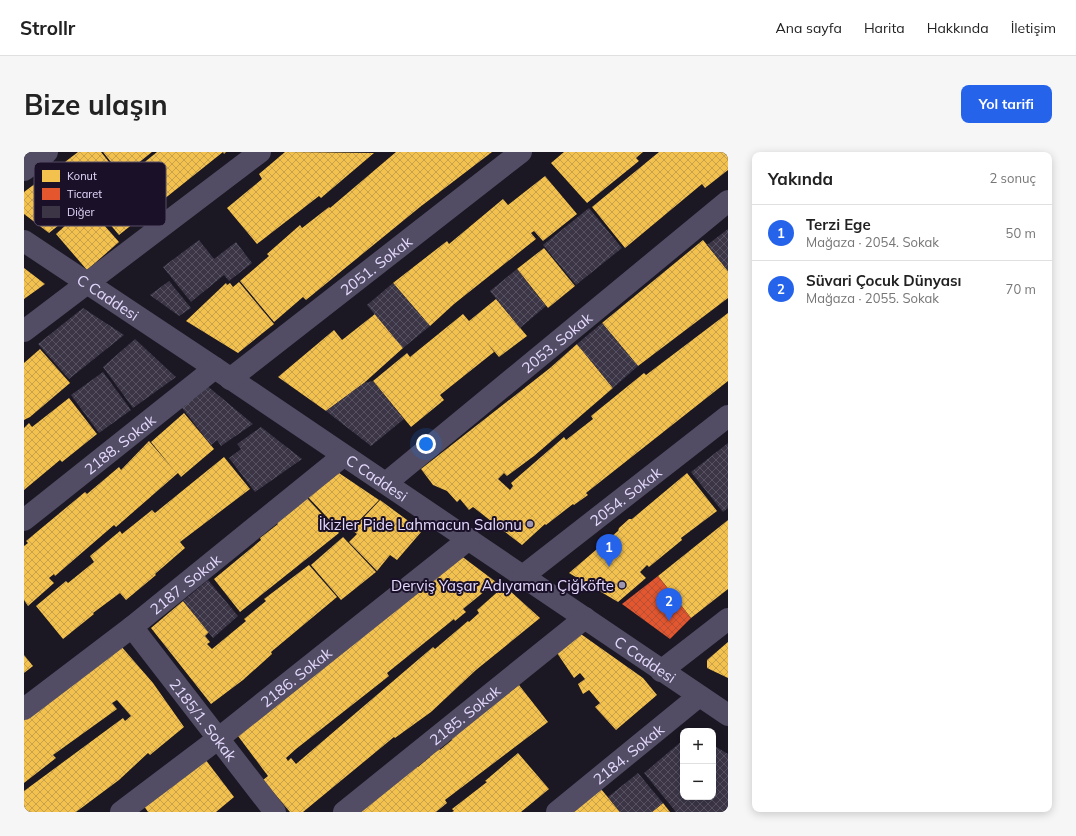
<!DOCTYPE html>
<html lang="tr">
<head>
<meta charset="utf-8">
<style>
  :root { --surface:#fff; --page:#f6f6f6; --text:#222; --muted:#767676; --line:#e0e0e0; --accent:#2563eb }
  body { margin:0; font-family:Mulish,sans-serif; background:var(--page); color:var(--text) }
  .controls { position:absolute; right:12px; bottom:12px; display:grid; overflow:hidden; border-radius:8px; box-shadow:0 2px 10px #0003 }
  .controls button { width:36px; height:36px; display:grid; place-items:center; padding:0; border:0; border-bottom:1px solid var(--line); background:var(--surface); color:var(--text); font:20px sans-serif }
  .you { position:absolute; left:402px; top:292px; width:14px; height:14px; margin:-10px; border:3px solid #fff; border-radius:50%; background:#1a73e8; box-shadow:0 0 0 6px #1a73e833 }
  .badge { display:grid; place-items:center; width:26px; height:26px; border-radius:50%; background:var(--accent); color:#fff; font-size:13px; font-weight:700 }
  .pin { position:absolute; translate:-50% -33px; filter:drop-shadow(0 1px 2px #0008) }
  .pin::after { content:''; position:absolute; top:21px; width:14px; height:12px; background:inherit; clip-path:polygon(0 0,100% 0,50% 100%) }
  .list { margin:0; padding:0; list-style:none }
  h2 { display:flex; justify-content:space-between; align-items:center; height:52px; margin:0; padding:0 16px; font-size:17px }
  h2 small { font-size:13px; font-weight:400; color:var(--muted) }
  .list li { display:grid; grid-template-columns:26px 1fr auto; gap:12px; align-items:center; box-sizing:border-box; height:56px; padding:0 16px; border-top:1px solid var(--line) }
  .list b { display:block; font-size:15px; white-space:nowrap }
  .list p { margin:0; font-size:13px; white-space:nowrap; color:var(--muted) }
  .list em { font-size:13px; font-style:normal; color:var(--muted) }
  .map { position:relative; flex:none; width:704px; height:660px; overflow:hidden; border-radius:8px }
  header { display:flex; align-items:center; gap:24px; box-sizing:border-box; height:56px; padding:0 20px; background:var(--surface); border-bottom:1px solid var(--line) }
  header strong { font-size:19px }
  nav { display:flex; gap:22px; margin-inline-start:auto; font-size:14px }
  .intro { display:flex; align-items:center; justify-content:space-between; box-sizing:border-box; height:96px; padding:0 24px }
  h1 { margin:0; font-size:28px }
  .button { padding:10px 18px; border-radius:8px; background:var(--accent); color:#fff; font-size:14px; font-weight:700 }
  main { display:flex; gap:24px; padding:0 24px }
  aside { flex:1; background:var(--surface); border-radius:8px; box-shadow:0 2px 10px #0003 }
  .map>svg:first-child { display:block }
</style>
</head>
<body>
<header>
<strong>Strollr</strong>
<nav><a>Ana sayfa</a><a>Harita</a><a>Hakkında</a><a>İletişim</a></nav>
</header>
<div class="intro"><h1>Bize ulaşın</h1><a class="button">Yol tarifi</a></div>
<main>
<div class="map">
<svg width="704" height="660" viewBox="0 0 704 660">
  <defs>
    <pattern id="homes-cross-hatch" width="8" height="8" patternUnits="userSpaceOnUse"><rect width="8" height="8" fill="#f2c14e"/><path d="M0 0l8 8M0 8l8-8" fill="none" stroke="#c7a14e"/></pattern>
    <pattern id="shops-cross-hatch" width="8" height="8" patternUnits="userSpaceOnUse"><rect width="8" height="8" fill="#e4572e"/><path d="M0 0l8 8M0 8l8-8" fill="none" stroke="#b45037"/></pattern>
    <pattern id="building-cross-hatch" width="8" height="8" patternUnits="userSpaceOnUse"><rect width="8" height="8" fill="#3b3546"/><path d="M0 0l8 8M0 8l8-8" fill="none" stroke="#575262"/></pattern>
  </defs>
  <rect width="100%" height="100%" fill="#1b1723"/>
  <!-- homes -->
  <g fill="url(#homes-cross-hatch)">
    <polygon points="54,0 77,0 96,24 25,81 0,62 0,40 36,13 60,42 37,13"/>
    <polygon points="79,0 128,0 98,24"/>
    <polygon points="133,0 202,0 200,2 199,0 95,83 69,52"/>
    <polygon points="261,0 350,1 297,46 295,44 233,92 203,56 238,27 235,22"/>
    <polygon points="372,0 468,0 396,55 282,148 279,145 250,170 216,129 245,104 243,102 276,73 278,76 305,55 306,56"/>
    <polygon points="540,0 619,0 612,6 615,9 563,51 527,11"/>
    <polygon points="635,0 704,0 704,18 681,36 678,32 601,96 568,55"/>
    <polygon points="521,24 553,62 519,89 510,79 507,81 512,87 430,152 406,174 369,131 423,89 425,92 479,47 484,53"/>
    <polygon points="63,54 95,90 63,118 32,82"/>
    <polygon points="679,88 704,119 704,146 614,214 578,171"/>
    <polygon points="520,96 551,134 524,156 493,117"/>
    <polygon points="0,116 21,132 0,147"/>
    <polygon points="215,130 250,172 214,201 162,169 202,131 203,133 206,131 209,135"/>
    <polygon points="472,147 503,184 475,205 463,191 470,200 416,243 420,248 387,275 349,229 383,201 386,205 439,162 445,169"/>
    <polygon points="704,161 704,229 562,341 564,343 550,353 549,352 522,373 521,372 498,393 449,355 445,358 436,347 433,350 423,339 409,333 397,317 526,216 553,192 589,236 510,304 483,324 480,321 474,327 486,338 489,334 487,331 540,285 542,288 569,267 567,264 620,221 622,223"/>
    <polygon points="351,162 379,196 340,231 302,259 254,225 310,178 318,188"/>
    <polygon points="16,197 46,231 6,265 0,268 0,211"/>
    <polygon points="45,246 73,282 38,310 36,308 0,338 0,276 5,271 8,275"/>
    <polygon points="160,261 190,297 157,325 154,321 92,375 90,373 31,424 30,422 25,426 30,431 4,454 0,448 0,394 4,391 2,389 61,340 63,342 95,315 97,318 125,289 150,318 127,290"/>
    <polygon points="200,305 226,337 156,390 161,396 131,422 132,423 102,448 96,441 69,461 70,462 39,487 12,454 42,429 44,431 70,410 66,404 96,379 98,382 128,358 131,361"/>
    <polygon points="315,321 355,348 325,379 322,376 317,380 284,345"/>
    <polygon points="663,321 693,359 657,386 658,388 625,415 623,413 616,420 622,426 594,450 545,421 594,379 595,376 605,367 608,367"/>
    <polygon points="283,346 315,381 216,460 190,427 237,388 236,386 254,372 253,371"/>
    <polygon points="356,348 398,379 373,408 366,403 353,419 325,390 333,382 328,378"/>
    <polygon points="704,368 704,437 667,466 634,424"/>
    <polygon points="319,385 352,420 317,448 287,413"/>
    <polygon points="436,403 472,430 439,457 442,460 431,469 430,467 363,521 365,524 272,597 262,606 264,609 267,606 272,612 409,495 411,497 444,469 445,470 455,461 453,458 478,436 482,441 485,438 516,466 452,518 407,560 371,586 370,585 279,660 266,660 239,628 244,624 211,580"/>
    <polygon points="285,413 313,445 247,500 248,502 219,528 187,552 127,476 159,449 185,480 181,484 186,490 183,492 188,497 222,469 220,467 242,449 240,447"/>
    <polygon points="554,480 619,526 633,543 592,578 571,555 576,551 565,538 559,542 554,532 561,527 556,521 550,526 533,501"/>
    <polygon points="704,490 704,526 683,516 683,508"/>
    <polygon points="96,493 129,531 160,575 126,603 124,601 95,628 52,660 0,660 0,639 99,566 101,569 107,564 93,548 88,551 93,557 29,603 32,606 0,631 0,568"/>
    <polygon points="0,503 9,514 0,521"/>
    <polygon points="495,533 524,570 421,648 423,651 412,660 333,660 392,612 394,615 406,605 405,604 415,597 416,598 428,588 427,586"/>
    <polygon points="494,601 525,637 497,660 428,660 430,659 428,657 463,630 461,629"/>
    <polygon points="181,607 210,645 192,660 124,660 120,654"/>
    <polygon points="577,637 596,660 549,660"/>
    <polygon points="639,651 646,660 628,660"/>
  </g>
  <!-- shops -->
  <polygon fill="url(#shops-cross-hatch)" points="634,424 667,466 646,487 598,452"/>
  <!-- building -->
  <g fill="url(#building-cross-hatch)">
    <polygon points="565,56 598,96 552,133 519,93"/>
    <polygon points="704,77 704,119 683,93"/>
    <polygon points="175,88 190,107 212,90 228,111 205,129 200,123 167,150 139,115"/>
    <polygon points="493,117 522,154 496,176 466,139"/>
    <polygon points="145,129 167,156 155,164 126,143"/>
    <polygon points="369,131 406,174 379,196 343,153"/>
    <polygon points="59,156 100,183 45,227 14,192"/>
    <polygon points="578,171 614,214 589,236 553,192"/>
    <polygon points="111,187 152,225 109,256 79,215"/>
    <polygon points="79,220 107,258 75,281 47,243"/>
    <polygon points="349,229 380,267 347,294 302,259 340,231"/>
    <polygon points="181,232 229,272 197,294 193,288 187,293 155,252"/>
    <polygon points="237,275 278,307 231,340 205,306 217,297 213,292"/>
    <polygon points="704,291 704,356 699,360 667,320"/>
    <polygon points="184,428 214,464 189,486 159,449"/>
    <polygon points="659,588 659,645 689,645 689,593 704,602 704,660 652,660 620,621"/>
    <polygon points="614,621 639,651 628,660 596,660 584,645"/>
  </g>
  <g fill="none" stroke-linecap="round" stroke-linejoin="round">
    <!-- minor -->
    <g stroke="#524d64" stroke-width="22">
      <polyline points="0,18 23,0"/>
      <path id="s1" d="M 0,89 L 191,216 L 704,563"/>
      <polyline points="0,179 236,0"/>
      <path id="s2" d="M 206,227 L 497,0"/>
      <path id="s3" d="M 362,331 L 704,49"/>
      <path id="s4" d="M 0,368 L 191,216"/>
      <path id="s5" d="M 499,424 L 704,264"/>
      <path id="s6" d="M 108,475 L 251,660"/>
      <polyline points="637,519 704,467"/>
      <path id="s7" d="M 0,557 L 108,475 L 319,304"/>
      <path id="s8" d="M 97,660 L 195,586 L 445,387"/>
      <path id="s9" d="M 320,660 L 561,466"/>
      <path id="s10" d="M 533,660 L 675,544"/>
    </g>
  </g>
  <!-- markers -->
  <g fill="#9e96b1" stroke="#1a1129" stroke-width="1.5">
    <circle cx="506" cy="372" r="4"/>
    <circle cx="598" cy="433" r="4"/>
  </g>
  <g text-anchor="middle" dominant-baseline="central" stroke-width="4" stroke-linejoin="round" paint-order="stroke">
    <!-- street labels -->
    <g font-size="15" fill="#e5dafe" stroke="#1a1129">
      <text stroke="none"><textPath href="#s2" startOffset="185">2051. Sokak</textPath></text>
      <text stroke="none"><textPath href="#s1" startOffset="101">C Caddesi</textPath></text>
      <text stroke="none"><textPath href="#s3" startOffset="221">2053. Sokak</textPath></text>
      <text stroke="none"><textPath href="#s4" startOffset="122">2188. Sokak</textPath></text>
      <text stroke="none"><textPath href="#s1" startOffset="425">C Caddesi</textPath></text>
      <text stroke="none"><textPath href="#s5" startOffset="130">2054. Sokak</textPath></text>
      <text stroke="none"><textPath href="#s7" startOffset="204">2187. Sokak</textPath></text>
      <text stroke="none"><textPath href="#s1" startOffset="749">C Caddesi</textPath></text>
      <text stroke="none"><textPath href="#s8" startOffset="221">2186. Sokak</textPath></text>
      <text stroke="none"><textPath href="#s9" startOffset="155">2185. Sokak</textPath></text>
      <text stroke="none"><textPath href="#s6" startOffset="117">2185/1. Sokak</textPath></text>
      <text stroke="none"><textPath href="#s10" startOffset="92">2184. Sokak</textPath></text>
    </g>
    <!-- poi labels -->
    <g font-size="15" fill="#e5dafe" stroke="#1a1129" text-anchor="end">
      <text x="498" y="372">İkizler Pide Lahmacun Salonu</text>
      <text x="590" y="433">Derviş Yaşar Adıyaman Çiğköfte</text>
    </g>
  </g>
  <!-- legend -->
  <rect x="10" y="10" width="132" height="64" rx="6" fill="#1a1129" stroke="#574d69" stroke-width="1"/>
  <rect x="18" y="18" width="18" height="12" fill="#f2c14e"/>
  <rect x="18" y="36" width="18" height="12" fill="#e4572e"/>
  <rect x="18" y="54" width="18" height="12" fill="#3b3546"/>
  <g font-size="11" fill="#e5dafe">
    <text x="43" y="28">Konut</text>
    <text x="43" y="46">Ticaret</text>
    <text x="43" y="64">Diğer</text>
  </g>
</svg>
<div class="controls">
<button>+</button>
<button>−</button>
</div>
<div class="you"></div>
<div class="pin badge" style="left:585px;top:415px">1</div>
<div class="pin badge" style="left:645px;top:469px">2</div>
</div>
<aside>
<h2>Yakında<small>2 sonuç</small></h2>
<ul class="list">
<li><span class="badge">1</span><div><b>Terzi Ege</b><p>Mağaza · 2054. Sokak</p></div><em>50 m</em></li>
<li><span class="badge">2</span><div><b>Süvari Çocuk Dünyası</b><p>Mağaza · 2055. Sokak</p></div><em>70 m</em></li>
</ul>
</aside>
</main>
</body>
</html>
